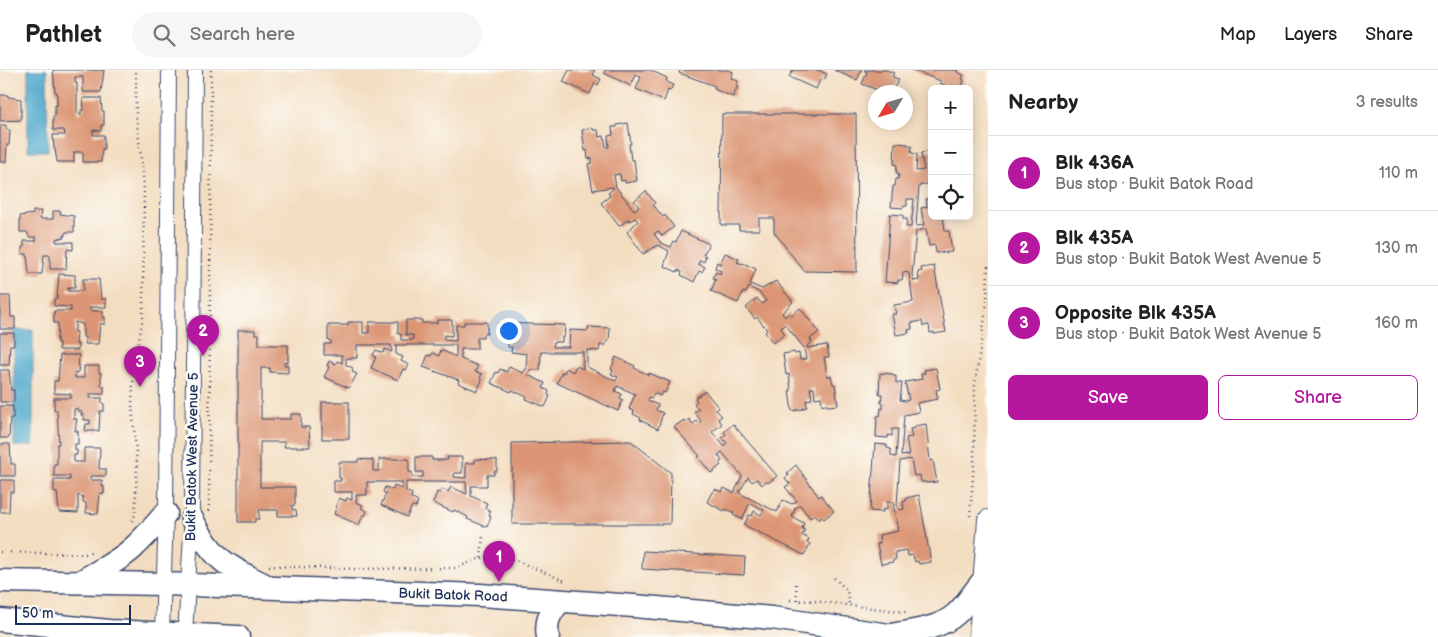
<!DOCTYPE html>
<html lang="en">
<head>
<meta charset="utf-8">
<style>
  :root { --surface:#fff; --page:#f6f6f6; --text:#202124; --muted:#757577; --line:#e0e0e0; --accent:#b5179e }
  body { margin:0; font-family:"Balsamiq Sans",sans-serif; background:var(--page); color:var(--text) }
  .controls { position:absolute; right:15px; top:15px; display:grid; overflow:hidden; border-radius:8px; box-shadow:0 2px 12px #0003 }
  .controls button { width:45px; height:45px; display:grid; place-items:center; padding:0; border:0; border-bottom:1px solid var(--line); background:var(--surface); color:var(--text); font:25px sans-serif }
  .compass { position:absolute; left:868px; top:15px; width:45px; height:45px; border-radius:50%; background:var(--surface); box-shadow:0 2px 12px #0003; rotate:232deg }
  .scale { position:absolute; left:15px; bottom:12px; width:116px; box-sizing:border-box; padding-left:5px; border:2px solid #1b2f5e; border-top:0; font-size:14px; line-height:18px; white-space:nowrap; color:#1b2f5e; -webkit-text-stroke:4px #fdfcf7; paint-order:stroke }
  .you { position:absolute; left:508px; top:260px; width:18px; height:18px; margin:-12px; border:4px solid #fff; border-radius:50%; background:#1a73e8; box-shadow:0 0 0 8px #1a73e833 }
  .badge { display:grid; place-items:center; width:32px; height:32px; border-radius:50%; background:var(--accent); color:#fff; font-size:16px; font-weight:700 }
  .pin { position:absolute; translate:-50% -41px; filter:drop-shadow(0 1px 2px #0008) }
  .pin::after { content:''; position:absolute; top:26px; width:18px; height:15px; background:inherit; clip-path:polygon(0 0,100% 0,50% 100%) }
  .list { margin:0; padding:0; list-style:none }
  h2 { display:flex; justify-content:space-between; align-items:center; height:65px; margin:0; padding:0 20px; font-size:21px }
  h2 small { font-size:16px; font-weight:400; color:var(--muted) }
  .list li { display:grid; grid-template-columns:32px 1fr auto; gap:15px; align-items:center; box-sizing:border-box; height:75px; padding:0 20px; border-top:1px solid var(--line) }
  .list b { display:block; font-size:19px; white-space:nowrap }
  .list p { margin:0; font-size:16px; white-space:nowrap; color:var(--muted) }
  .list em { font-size:16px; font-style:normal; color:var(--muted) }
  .actions { display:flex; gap:10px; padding:15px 20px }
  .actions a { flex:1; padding:11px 0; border:1px solid var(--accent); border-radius:8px; text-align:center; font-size:18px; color:var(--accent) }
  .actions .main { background:var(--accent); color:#fff }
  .icon { flex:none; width:28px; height:28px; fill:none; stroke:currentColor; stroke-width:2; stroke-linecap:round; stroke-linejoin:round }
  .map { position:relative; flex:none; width:988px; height:567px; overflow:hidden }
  header { display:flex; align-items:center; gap:30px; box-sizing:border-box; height:70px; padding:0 25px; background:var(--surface); border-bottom:1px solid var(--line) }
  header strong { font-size:24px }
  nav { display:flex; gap:28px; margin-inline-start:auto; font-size:18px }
  .search { width:350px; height:45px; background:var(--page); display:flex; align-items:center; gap:12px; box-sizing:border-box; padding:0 18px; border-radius:28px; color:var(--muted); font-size:19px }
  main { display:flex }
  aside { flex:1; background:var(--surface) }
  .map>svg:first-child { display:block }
</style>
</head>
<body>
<header>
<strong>Pathlet</strong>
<div class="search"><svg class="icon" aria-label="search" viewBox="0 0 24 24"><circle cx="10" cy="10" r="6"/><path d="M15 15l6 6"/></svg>Search here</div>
<nav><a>Map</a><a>Layers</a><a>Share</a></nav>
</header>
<main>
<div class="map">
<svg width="988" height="567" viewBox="0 0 988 567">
  <rect width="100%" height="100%" fill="#fdfcf7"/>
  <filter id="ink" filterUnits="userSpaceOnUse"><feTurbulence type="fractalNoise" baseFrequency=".02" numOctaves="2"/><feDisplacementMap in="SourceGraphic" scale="10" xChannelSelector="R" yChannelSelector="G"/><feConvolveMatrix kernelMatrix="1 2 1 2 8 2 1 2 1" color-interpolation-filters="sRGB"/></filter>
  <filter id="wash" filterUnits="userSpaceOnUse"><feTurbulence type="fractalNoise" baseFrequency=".0096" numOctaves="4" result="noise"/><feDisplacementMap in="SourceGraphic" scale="20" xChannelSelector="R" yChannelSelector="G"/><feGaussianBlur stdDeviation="1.12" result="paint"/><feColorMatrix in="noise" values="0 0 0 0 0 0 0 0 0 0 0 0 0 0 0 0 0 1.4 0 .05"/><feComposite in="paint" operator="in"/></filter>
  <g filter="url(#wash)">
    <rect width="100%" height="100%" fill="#f3ddc0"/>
    <!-- water -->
    <g fill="#4ca7ca" stroke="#346b94">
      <polygon points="28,0 47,0 48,81 28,81"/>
      <rect x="14" y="260" width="19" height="116"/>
    </g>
    <g id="blocks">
      <!-- building -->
      <g fill="#dc9674">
        <polygon points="53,0 104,0 101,22 83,22 83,7 75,7 75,13 77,13 77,43 81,44 81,40 84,40 83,28 101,28 102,41 104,41 104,55 101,55 101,61 93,60 93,65 104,65 104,79 102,79 101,92 83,92 83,82 74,82 74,92 57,92 55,79 54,79 53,65 65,65 64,60 53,60 53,46 55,46 55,35 57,36 57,22 55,22"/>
        <polygon points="569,0 592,0 595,1 593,5 601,9 598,15 595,13 590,24 563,12"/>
        <polygon points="605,0 650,0 667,8 666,12 673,15 670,21 668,20 664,31 636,19 641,7 636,5 631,16 604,3"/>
        <polygon points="680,0 728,0 733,2 731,8 738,11 736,15 738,15 733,27 714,19 715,16 679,3"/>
        <polygon points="793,0 818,0 827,4 824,10 821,8 816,19 789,7"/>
        <polygon points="834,0 862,0 857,10"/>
        <polygon points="864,0 887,0 894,3 892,6 899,10 891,22 883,22 862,14 867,2"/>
        <polygon points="912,0 958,0 957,2 964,5 962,9 964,10 961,19 953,19 940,13 941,11"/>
        <polygon points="0,25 8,25 8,27 21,29 21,50 0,51"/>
        <polygon points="722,44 856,44 857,202 804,201 774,162 774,148 759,148 759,160 739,160 739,155 721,155"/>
        <polygon points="628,53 631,74 629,74 631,90 634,90 637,111 625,113 625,110 621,111 620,104 614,105 616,117 634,140 639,137 634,131 646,121 655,133 653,135 663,147 665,145 674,157 662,166 658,161 654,164 661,173 671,177 674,171 676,172 681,161 709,174 703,185 706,186 704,192 700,190 698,194 705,197 702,202 699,201 694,212 681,205 682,202 678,200 677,202 664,196 669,181 658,175 643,184 627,162 638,151 635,148 630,151 629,149 619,156 601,133 610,126 608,123 613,119 613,117 593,120 588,94 592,93 592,88 588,89 587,80 585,81 582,60 593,58 593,60 598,60 599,67 604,66 606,77 609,77 608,66 613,65 612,57 617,57 617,55"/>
        <polygon points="0,55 6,55 6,60 10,60 9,75 7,75 6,92 0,92"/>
        <polygon points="895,73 908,74 908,76 912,76 911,83 917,84 916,101 924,100 921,83 932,81 932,113 919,116 916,156 924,155 921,138 927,137 926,129 932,129 932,146 943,146 945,161 949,161 952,182 936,183 935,175 929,176 926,159 916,161 912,205 914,211 919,210 918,202 922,201 921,198 934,196 946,262 934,264 934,262 930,263 929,255 923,256 922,251 911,253 912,259 908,260 909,263 896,265 892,244 896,244 894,235 913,232 909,203 903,202 902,210 898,210 898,213 885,212 890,144 903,145 903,149 907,149 906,157 911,157 914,129 907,129 907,136 904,136 903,138 891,137 893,116 895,116 896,109 898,109 899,103 896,103 897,95 894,94"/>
        <polygon points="33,141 41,141 40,149 53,149 53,141 61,141 60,144 74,146 74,162 66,162 64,167 56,169 56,172 73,172 73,180 67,179 66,199 50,199 50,185 44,185 42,204 29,204 27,184 22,184 22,177 24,177 24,171 36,171 36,167 29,167 27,162 20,162 20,146 33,144"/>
        <polygon points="725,183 739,189 737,192 742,194 743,193 756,199 750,214 762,219 776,211 793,232 782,243 785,247 789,243 791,246 800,238 819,262 810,269 812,272 807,276 807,278 827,275 829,287 824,287 827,306 831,306 833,314 835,314 838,335 827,336 826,334 822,335 821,327 815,328 814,318 810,318 812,329 806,330 807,337 803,338 803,339 792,341 789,321 791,321 789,304 786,305 783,284 794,282 795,284 799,283 800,290 806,289 804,278 785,254 781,258 785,264 773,273 765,262 767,260 757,247 755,249 746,238 757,228 762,234 766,231 759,222 749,217 746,223 743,222 738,233 711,221 716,209 713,208 716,202 720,204 721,201 715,198 717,192 720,194"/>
        <polygon points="59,204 75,205 75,218 68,218 68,221 83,221 83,209 99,209 101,229 106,229 106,237 90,237 90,241 103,241 103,247 105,247 105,254 100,254 98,274 85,274 85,267 83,267 83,254 75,252 75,262 77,262 76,274 78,274 78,280 59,280 59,273 57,273 58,253 54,253 54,241 71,241 71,237 54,236 54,229 57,228"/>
        <polygon points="0,226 10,226 11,247 15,247 15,259 0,259"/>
        <polygon points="406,250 422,250 422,253 437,253 437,250 452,250 452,266 444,265 444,270 456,271 456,255 464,255 464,252 487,252 487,264 483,264 483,268 477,268 477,279 461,279 461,289 478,296 475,302 482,304 480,308 482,310 477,321 458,313 459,310 423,297 428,285 431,286 433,283 439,286 441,280 456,287 456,275 396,275 396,284 403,287 401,291 409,295 406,300 403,299 398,310 371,298 376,287 373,285 376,280 383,283 385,279 392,282 391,275 357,275 357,288 346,288 346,295 353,298 352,302 357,304 349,318 324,307 329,297 327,296 329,291 336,294 337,291 342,293 342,285 324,285 324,274 331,274 331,271 328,270 328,255 348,255 348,252 363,252 363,263 369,263 369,252 398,252 398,264 401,264 401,270 413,270 413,265 406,265"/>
        <polygon points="498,253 565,255 564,267 562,267 562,272 554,272 553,277 569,277 570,260 588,261 588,257 610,258 609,271 607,271 606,275 600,275 599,281 587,280 587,297 616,311 618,307 611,304 613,300 611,299 616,287 635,296 634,298 649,305 649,303 670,312 665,323 662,322 660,326 654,323 652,328 649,327 648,331 658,335 656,340 663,343 658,359 640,350 641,348 633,344 634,341 629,339 635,324 617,316 615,321 622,324 620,328 623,330 618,341 557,313 562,302 564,303 566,298 573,302 576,296 583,299 583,282 541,282 540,300 530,300 528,305 545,313 543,318 549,321 548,325 550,326 545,337 526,329 527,327 512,320 511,322 491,313 496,302 498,303 500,299 507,302 509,297 523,303 526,299 527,284 511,282 512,277 508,277 508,271 500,270 500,266 497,266"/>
        <polygon points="238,260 255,260 255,264 259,264 259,275 288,275 288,293 284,292 284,295 288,295 288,303 270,302 270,298 261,298 261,349 291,349 291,344 301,344 301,357 309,357 310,377 284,377 285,372 260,372 260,417 295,417 295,435 292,435 292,439 296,440 297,446 278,446 278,440 259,440 259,449 255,449 255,452 238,452"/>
        <polygon points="0,263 14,263 14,275 10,275 9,295 0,295"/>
        <polygon points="60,285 79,285 78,303 75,302 75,308 84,308 84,296 99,296 99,303 101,303 101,316 104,316 104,324 90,324 90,328 102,328 102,333 104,334 104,341 100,341 99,361 85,361 86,354 90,354 90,350 84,350 84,345 81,345 82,342 78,341 78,339 74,339 74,349 77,349 75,361 78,361 78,374 75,374 75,380 77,380 77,385 74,385 74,392 84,392 84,378 100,378 99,399 106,399 106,406 90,406 90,410 102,410 102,416 104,416 104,424 100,423 98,444 86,443 86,433 83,432 83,427 78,425 78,443 59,442 57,422 54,423 54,410 70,410 70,406 54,406 54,394 57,394 57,374 59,374 57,340 54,340 54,328 71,328 71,324 54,323 54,311 58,311"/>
        <polygon points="936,298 940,319 936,320 938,329 917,333 919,342 904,345 901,386 909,385 906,368 912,367 910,359 915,358 915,356 926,354 930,391 933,390 937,412 926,413 926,412 921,412 920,405 914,406 911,389 900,391 897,435 899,440 904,439 903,432 906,431 906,428 919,425 931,492 919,494 918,491 915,492 913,485 908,486 907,480 895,482 896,489 893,490 893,492 881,494 877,474 880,473 879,465 898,461 893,432 887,432 887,440 883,439 883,442 870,441 875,374 887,375 887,378 891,379 891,386 896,387 898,359 892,359 892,366 888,365 888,368 876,367 877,346 880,346 881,338 883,339 883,333 881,333 882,324 879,324 880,303 893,304 893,306 896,306 896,313 902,313 900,330 905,331 909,330 905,312 922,309 921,304 925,303 924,300"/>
        <polygon points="0,300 9,300 11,320 14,320 14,332 0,332"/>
        <polygon points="705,321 719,338 716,340 722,346 718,349 722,354 712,362 724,376 727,373 722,368 726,364 724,362 733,354 777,406 768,413 766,411 762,415 757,409 752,412 748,407 739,423 777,442 783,430 792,434 797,431 785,417 790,414 785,408 789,405 787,403 796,395 819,427 821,425 834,441 824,449 822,447 819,450 815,444 810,448 800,435 795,438 792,447 804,453 802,459 805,460 802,465 809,469 807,473 810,474 804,485 744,455 749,445 752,446 754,441 761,445 764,440 750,433 742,449 733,445 734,443 726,439 724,441 707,432 712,422 713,422 715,419 722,422 724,418 734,423 742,406 722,382 718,385 722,391 719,393 721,395 711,403 698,387 700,386 674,357 684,350 685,352 689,349 693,354 697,351 699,353 701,351 694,342 699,339 694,334 697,331 695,328"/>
        <rect x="322" y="332" width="27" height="37"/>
        <polygon points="0,336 13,336 13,348 10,348 9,368 0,368"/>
        <polygon points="631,371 671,403 670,454 512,454 512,373"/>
        <polygon points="0,374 10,374 11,394 15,394 15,406 0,406"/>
        <polygon points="416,387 432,387 432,390 448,390 447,387 462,387 462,403 454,403 454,407 466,408 466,393 475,393 475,389 497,390 497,401 494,401 494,405 487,405 487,416 471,416 471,426 487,433 485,438 491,441 489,445 491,446 487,457 467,449 468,447 454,440 453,442 433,433 437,422 440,423 442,419 448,422 451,417 467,424 466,412 406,412 406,421 412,424 411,428 418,432 416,437 412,436 407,447 381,435 386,424 383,422 385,417 393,420 394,416 402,419 402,412 367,412 367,425 356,425 356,432 363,435 361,438 367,441 365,446 363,445 359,455 334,444 339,428 346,431 347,428 352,430 352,422 334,422 334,411 341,411 341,408 339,408 339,392 358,392 358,389 373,390 373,401 379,401 379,389 409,389 409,402 412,402 412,407 423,407 423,402 416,402"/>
        <polygon points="0,410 14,410 14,422 10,422 9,442 0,442"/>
        <polygon points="643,481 745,487 744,505 642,499"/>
      </g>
    </g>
  </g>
  <g filter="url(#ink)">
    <use href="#blocks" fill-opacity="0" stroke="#3b496d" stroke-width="1"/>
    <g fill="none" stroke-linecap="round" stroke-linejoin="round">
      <defs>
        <g id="street">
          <polyline points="162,563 166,443 169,0"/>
          <polyline points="185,564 192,449 195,0"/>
        </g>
        <polyline id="secondary" points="979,567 988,450"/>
        <g id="primary">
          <path d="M 192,449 C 213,489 226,496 265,515"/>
          <polyline points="0,511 163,514 480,525 634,536 772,548 903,567"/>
          <path d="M 80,512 C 98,501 118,492 133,478 C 145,467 155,455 166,443"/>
          <polyline points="0,550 109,561 238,567"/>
          <path d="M 890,565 C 912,561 938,560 956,544 C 966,535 974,521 983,511"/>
          <path d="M 548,567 C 545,551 550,542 561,531"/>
        </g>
      </defs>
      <!-- street casing -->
      <use href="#street" stroke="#3b496d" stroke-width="16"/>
      <!-- secondary casing -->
      <use href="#secondary" stroke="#3b496d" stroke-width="22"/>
      <!-- primary casing -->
      <use href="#primary" stroke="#3b496d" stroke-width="25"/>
      <!-- path -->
      <g stroke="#3b496d" stroke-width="2.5" stroke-dasharray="1 4" stroke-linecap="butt">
        <polyline points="209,441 211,0"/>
        <polyline points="970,446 974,393 975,314 987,233 988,194"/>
        <polyline points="132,451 135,445 137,394 132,335 134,293 143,248 144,114 136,45 136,0"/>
        <polyline points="0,482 85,484 93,481"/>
        <polyline points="481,488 483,465"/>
        <polyline points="269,496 354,499 456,498 481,488 515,490 565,511"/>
        <polyline points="834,508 847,520 849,535"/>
        <polyline points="796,514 797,530"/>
        <polyline points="790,530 814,531 906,542"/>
      </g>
      <!-- street -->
      <use href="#street" stroke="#fff" stroke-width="14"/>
      <!-- secondary -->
      <use href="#secondary" stroke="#fff" stroke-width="20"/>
      <!-- primary -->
      <use href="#primary" stroke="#fff" stroke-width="22"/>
    </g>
  </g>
  <g text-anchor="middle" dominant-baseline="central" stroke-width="5" stroke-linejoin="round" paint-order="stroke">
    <!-- street labels -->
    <g font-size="14" fill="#1b2f5e" stroke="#fdfcf7">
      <text transform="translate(192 387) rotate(-89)">Bukit Batok West Avenue 5</text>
      <text transform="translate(453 525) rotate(2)">Bukit Batok Road</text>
    </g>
  </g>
</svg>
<div class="controls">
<button>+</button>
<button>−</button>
<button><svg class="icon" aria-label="locate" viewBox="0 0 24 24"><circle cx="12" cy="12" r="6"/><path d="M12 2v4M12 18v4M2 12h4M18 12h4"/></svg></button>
</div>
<svg class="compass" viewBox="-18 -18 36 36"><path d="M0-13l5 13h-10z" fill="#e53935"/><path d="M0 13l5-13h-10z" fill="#757577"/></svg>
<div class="scale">50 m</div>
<div class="you"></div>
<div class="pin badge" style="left:499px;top:512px">1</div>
<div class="pin badge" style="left:203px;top:286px">2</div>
<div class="pin badge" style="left:140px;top:317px">3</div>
</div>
<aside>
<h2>Nearby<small>3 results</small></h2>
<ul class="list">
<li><span class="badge">1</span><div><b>Blk 436A</b><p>Bus stop · Bukit Batok Road</p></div><em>110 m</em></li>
<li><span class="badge">2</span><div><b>Blk 435A</b><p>Bus stop · Bukit Batok West Avenue 5</p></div><em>130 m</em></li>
<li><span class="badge">3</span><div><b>Opposite Blk 435A</b><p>Bus stop · Bukit Batok West Avenue 5</p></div><em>160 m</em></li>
</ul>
<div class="actions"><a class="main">Save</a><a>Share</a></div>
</aside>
</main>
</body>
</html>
